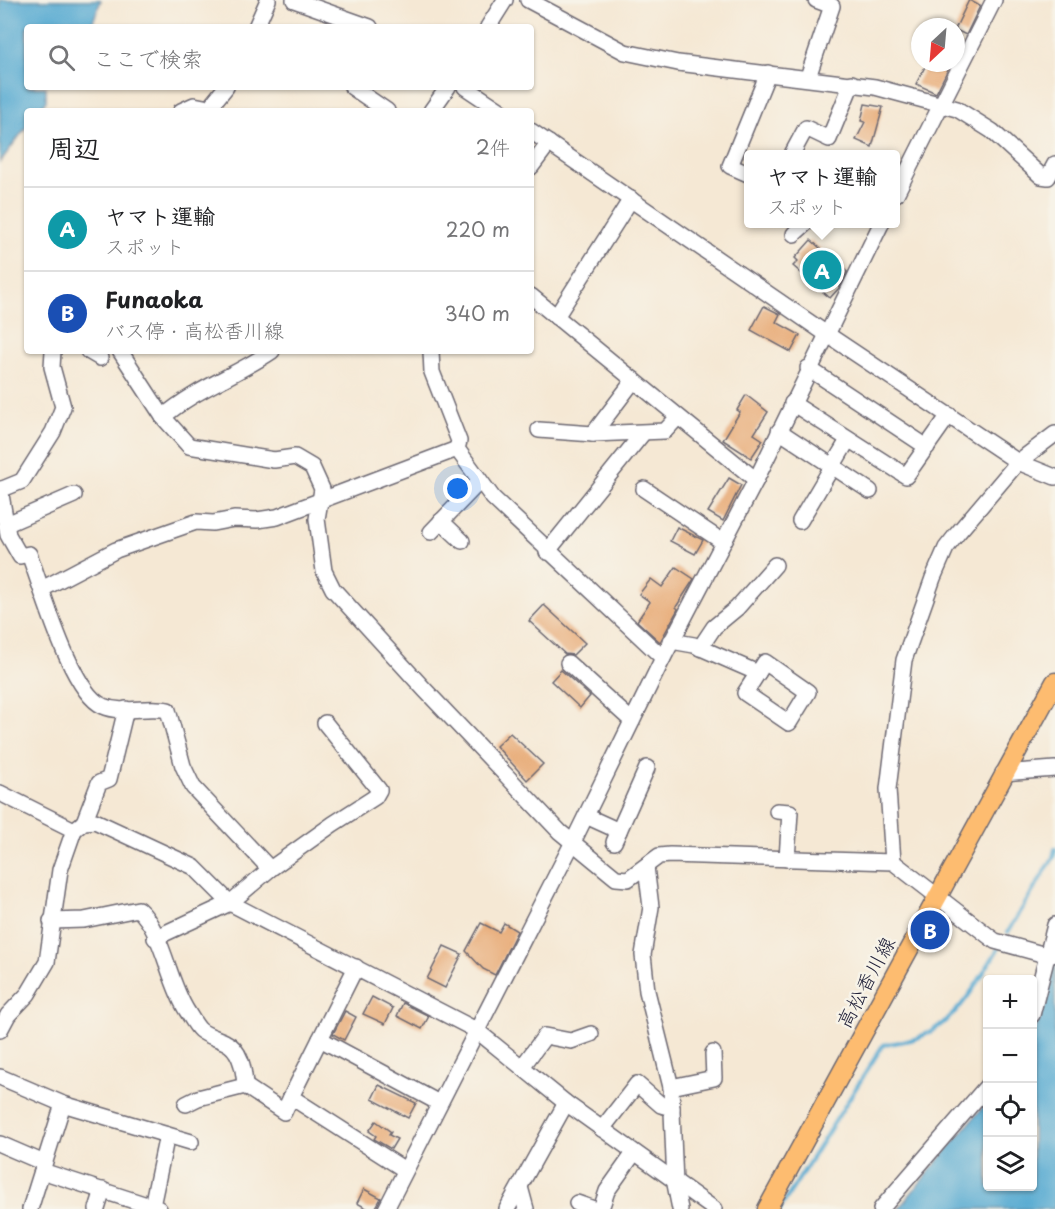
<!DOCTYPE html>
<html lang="ja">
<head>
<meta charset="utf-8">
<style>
  :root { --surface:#fff; --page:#f2f2f2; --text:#202124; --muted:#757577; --line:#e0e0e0; --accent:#0b8043 }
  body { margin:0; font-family:"Playpen Sans","Klee One",sans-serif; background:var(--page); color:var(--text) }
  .controls { position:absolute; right:18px; bottom:18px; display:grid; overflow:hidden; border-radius:6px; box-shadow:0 2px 4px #0004 }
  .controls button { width:54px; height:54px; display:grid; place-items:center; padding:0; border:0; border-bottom:2px solid var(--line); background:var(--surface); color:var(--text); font:30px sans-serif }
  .compass { position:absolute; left:911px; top:18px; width:54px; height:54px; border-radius:50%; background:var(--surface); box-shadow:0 2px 4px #0004; rotate:206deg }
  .you { position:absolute; left:458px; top:489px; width:21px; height:21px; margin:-15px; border:4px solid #fff; border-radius:50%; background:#1a73e8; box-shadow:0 0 0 9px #1a73e833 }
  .badge { display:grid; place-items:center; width:39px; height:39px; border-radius:50%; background:var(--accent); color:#fff; font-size:20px; font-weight:700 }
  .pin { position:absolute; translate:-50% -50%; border:3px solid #fff; box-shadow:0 2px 6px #0006 }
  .popup { position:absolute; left:744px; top:150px; width:156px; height:78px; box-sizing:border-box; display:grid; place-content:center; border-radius:6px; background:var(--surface); filter:drop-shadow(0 2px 4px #0005); font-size:20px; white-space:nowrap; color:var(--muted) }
  .popup b { font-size:22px; color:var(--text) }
  .popup::after { content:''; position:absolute; left:50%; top:100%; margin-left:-12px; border:12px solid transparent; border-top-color:var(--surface) }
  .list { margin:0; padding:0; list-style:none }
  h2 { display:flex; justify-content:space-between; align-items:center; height:78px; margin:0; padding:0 24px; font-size:26px }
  h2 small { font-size:20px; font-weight:400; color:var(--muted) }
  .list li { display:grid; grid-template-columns:39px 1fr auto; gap:18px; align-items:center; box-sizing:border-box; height:84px; padding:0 24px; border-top:2px solid var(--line) }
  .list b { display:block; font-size:22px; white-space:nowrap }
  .list p { margin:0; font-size:20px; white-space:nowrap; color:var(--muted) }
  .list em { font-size:20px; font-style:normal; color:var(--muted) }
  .icon { flex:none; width:33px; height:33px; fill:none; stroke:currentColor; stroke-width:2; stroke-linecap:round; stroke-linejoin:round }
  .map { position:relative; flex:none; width:1055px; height:1209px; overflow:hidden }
  .search { position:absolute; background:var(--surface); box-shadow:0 2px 4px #0004; left:24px; top:24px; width:510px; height:66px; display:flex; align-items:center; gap:15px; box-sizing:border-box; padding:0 21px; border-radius:6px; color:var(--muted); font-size:22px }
  .panel { position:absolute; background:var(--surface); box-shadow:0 2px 4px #0004; left:24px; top:108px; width:510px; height:246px; border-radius:6px }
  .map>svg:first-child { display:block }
</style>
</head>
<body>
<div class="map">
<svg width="1055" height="1209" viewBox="0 0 1055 1209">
  <rect width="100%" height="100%" fill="#f7f3e8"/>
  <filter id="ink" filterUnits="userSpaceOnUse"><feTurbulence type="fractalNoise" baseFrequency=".0167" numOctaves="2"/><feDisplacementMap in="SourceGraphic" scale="12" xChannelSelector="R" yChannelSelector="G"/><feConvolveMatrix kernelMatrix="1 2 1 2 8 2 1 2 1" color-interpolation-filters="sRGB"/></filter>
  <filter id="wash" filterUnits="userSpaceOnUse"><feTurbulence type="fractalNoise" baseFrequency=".008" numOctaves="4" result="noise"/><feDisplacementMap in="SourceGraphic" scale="24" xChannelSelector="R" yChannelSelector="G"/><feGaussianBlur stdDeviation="1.35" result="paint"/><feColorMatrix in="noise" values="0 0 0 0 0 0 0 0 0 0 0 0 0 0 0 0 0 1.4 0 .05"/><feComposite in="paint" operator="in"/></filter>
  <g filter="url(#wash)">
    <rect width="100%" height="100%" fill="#f5e8d4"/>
    <!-- water -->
    <g fill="#56aad2" stroke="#3c6686" stroke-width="1.5">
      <polygon points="0,0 101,0 91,27 27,27 27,87 46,87 46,101 38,111 27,111 27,126 0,162"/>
      <polygon points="1053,957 1055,957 1055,1209 898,1209 987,1102 988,1186 1032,1186 1033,1035 1039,1020"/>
    </g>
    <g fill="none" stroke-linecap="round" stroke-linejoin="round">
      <!-- stream -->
      <g stroke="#56aad2" stroke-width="4">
        <polyline points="1008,932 1053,858 1055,849"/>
        <path d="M 780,1209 L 883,1045 C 895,1042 909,1042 920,1037 C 959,1020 977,983 998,949"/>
      </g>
    </g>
    <g id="blocks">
      <!-- building -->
      <g fill="#e8ac78">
        <polygon points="969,0 980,6 966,35 956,30 956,27"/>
        <polygon points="927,63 942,63 949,67 936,93 916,84"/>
        <polygon points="865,104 883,107 872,147 856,140 865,122 861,121"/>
        <polygon points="811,240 847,272 839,288 830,298 793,266 798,261 795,258"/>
        <polygon points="764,306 780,314 776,322 800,335 791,352 751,330"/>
        <polygon points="746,395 768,412 754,434 763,440 751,458 723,440 740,412 737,410"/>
        <polygon points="729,478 741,485 723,521 708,512"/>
        <polygon points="677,527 703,540 695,554 670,541"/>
        <polygon points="676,567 694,579 676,607 678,609 660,642 637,621 650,602 639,594 651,579 662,587"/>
        <polygon points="544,605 585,643 573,655 565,654 529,621"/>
        <polygon points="561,670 590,696 580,708 551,681"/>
        <polygon points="510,733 543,764 527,780 496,746"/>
        <polygon points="481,923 499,932 504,923 517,931 495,975 483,969 466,951"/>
        <polygon points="444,946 462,954 445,988 427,979"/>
        <polygon points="372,997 393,1008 385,1024 363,1014"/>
        <polygon points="403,1003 429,1016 422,1029 397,1016"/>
        <polygon points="345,1011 356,1017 344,1040 333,1034"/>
        <polygon points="379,1085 416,1103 408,1118 372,1099"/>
        <polygon points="376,1121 391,1132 389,1135 397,1139 391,1149 374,1139 376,1136 369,1131"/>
        <polygon points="364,1189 381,1198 375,1209 368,1209 357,1203"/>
      </g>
    </g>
  </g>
  <g filter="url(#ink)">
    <use href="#blocks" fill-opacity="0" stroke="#6c6771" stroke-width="1.5"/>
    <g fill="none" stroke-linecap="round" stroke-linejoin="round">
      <defs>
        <g id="minor">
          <polyline points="294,0 370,27"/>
          <polyline points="528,0 625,52 678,63 875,87 957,109 992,131 1041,176 1048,177 1055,164"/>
          <polyline points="256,27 268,0"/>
          <polyline points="488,27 505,0"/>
          <polyline points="808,77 832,6 816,0"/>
          <polyline points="352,87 387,111"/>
          <polyline points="465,87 501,111"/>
          <polyline points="181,111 194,105 209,108 226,87"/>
          <polyline points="431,111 448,87"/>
          <polyline points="531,131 825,333 1018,462 1055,477"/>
          <polyline points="792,154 806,128 829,139 852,83"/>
          <polyline points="531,167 549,143"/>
          <polyline points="748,174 730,166 768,73"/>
          <polyline points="896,194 994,0"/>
          <polyline points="794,234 805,224"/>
          <polyline points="531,296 756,480"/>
          <polyline points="556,317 631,199"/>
          <polyline points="88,351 100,358"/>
          <polyline points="120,351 163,417 189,446 274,460 295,457 312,467 322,489 317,519 324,571 333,589 425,690 560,832 616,878 628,879 659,856 670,855 893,862 995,941 1049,956 1055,954"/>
          <polyline points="431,351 432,372 459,441 457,449 493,498 663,658"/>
          <polyline points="808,368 927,447"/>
          <polyline points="792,403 906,476 949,415"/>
          <path d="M 163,417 C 197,388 235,376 272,351"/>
          <polyline points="539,430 593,434 665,431 678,417"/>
          <polyline points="779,431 870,491"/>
          <polyline points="593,434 634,380"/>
          <path d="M 0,489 L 8,535 L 20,556 L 29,554 C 42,588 71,693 103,706 C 123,715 147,705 168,710 L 183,766 L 193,787 L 270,869"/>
          <polyline points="644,489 723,542"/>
          <polyline points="0,490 22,481 53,432 63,407 52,367 53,351"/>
          <polyline points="441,521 462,541"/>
          <polyline points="800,521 848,440"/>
          <polyline points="7,524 74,495"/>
          <polyline points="431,532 480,481"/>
          <polyline points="547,552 643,433"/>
          <polyline points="42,589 116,550 196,522 213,523 234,519 257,520 277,517 457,449"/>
          <polyline points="671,641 694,645 758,673"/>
          <polyline points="700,648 714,627 737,608 775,565"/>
          <polygon points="765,662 808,692 789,723 745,693"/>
          <polyline points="568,663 632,721"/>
          <polyline points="1003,773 1055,769"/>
          <polyline points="0,793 74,830 84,822 95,821 194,867 230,903 476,1030 566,1103 714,1209"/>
          <polyline points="777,811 790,812 787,859"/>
          <polyline points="586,816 619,831"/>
          <polyline points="84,822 99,783 109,779 126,709"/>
          <polyline points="614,842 647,768"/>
          <polyline points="893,862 888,789 904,660 933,578 946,548 957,534 1018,462 1055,434"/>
          <polyline points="646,867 651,907 643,955 647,991 671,1087 675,1184 680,1209"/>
          <path d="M 51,921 L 84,920 L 138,909 C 163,931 168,982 187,1011 C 191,1017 195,1025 200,1030 C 207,1036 217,1038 225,1042 C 241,1049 244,1070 245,1086"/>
          <polyline points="155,938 230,903 270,869 333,824 375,797 379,790 325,723"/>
          <polyline points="356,967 291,1097 405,1170"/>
          <polyline points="1032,1015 1055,925"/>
          <polyline points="0,1030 8,1015 28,994 47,962 60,870 74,830"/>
          <polyline points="320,1039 439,1103"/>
          <polyline points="522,1067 545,1036 571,1041 591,1034"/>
          <polyline points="0,1077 63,1104 191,1142"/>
          <polyline points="671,1087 714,1078 713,1053"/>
          <polyline points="186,1104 198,1098 245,1086 284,1112 291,1097"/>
          <polyline points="602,1129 637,1084 661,1105 672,1108"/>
          <polyline points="0,1144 44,1163"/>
          <polyline points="42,1171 159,1209"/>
          <polyline points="520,1187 526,1209"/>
          <polyline points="577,1203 594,1209"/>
          <polyline points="152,1206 167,1135"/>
          <polyline points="30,1209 63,1104"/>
          <polyline points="97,1209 103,1190"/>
          <polyline points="386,1209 573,842 663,658 756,480 881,224"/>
          <polyline points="507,1209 566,1103"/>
          <polyline points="601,1209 607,1191 634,1153"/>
          <polyline points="881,1209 988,1085"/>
        </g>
        <polyline id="major" points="767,1209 1055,682"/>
      </defs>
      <!-- minor casing -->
      <use href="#minor" stroke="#6c6771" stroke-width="18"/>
      <!-- major casing -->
      <use href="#major" stroke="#6c6771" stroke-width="21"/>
      <!-- minor -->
      <use href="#minor" stroke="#fff" stroke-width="15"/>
      <!-- major -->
      <use href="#major" stroke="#fdbc70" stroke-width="18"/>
    </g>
  </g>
  <g text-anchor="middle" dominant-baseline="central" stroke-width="5" stroke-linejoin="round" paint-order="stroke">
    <!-- street labels -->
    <g font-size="20" fill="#22223b" stroke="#f7f3e8">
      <text transform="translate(865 982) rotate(-62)">高松香川線</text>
    </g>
  </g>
</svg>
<div class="controls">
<button>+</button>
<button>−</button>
<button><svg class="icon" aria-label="locate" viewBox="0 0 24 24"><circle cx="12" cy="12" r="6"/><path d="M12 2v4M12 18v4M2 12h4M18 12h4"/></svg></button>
<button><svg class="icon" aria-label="layers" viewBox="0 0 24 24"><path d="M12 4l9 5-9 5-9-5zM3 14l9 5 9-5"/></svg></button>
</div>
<svg class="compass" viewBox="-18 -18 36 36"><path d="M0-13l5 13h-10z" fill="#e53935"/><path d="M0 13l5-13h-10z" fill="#757577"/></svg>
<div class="you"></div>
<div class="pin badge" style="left:822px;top:270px;background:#0f9aa8">A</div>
<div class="popup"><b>ヤマト運輸</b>スポット</div>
<div class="pin badge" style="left:930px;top:930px;background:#1a4fb4">B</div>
<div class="search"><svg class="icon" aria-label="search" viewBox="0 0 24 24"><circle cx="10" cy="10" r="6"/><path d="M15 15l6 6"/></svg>ここで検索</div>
<section class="panel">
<h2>周辺<small>2件</small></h2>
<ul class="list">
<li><span class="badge" style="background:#0f9aa8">A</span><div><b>ヤマト運輸</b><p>スポット</p></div><em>220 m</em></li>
<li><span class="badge" style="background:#1a4fb4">B</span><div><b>Funaoka</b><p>バス停 · 高松香川線</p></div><em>340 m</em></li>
</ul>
</section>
</div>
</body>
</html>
